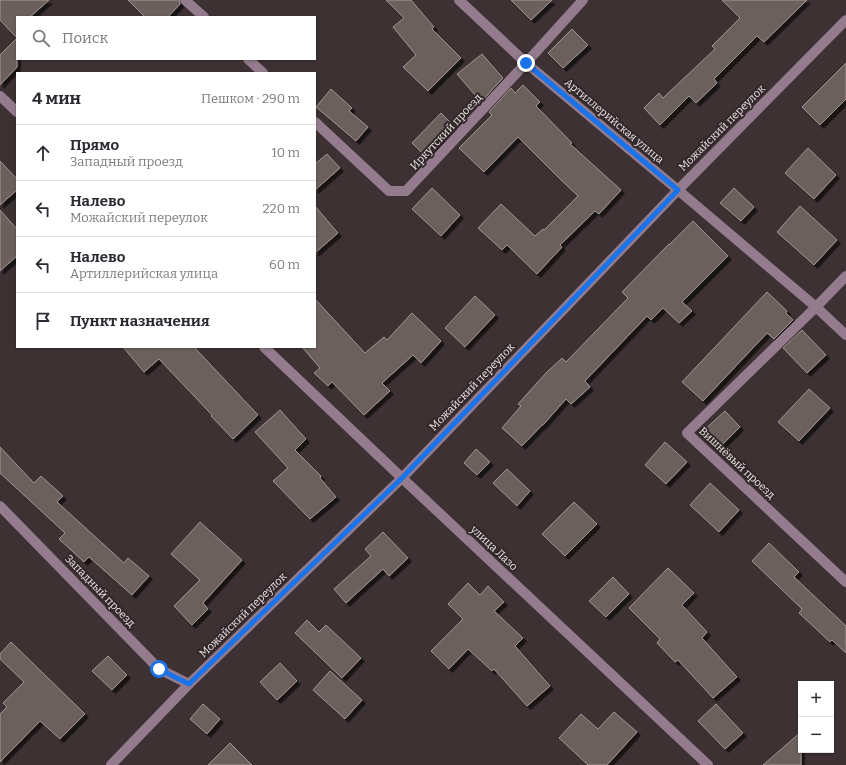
<!DOCTYPE html>
<html lang="ru">
<head>
<meta charset="utf-8">
<style>
  :root { --surface:#fff; --page:#f2f2f3; --text:#2b2b33; --muted:#7c7c81; --line:#e1e1e2 }
  body { margin:0; font-family:Bitter,serif; background:var(--page); color:var(--text) }
  .controls { position:absolute; right:12px; bottom:12px; display:grid; overflow:hidden; border-radius:0px; box-shadow:0 1px 3px #0004 }
  .controls button { width:36px; height:36px; display:grid; place-items:center; padding:0; border:0; border-bottom:1px solid var(--line); background:var(--surface); color:var(--text); font:20px sans-serif }
  .stop { position:absolute; width:12px; height:12px; margin:-9px; border:3px solid #1a73e8; border-radius:50%; background:#fff }
  .stop.end { background:#1a73e8; border-color:#fff; box-shadow:0 1px 4px #0008 }
  .list { margin:0; padding:0; list-style:none }
  h2 { display:flex; justify-content:space-between; align-items:center; height:52px; margin:0; padding:0 16px; font-size:17px }
  h2 small { font-size:13px; font-weight:400; color:var(--muted) }
  .list li { display:grid; grid-template-columns:26px 1fr auto; gap:12px; align-items:center; box-sizing:border-box; height:56px; padding:0 16px; border-top:1px solid var(--line) }
  .list b { display:block; font-size:15px; white-space:nowrap }
  .list p { margin:0; font-size:13px; white-space:nowrap; color:var(--muted) }
  .list em { font-size:13px; font-style:normal; color:var(--muted) }
  .icon { flex:none; width:22px; height:22px; fill:none; stroke:currentColor; stroke-width:2; stroke-linecap:round; stroke-linejoin:round }
  .map { position:relative; flex:none; width:846px; height:765px; overflow:hidden }
  .search { position:absolute; background:var(--surface); box-shadow:0 1px 3px #0004; left:16px; top:16px; width:300px; height:44px; display:flex; align-items:center; gap:10px; box-sizing:border-box; padding:0 14px; border-radius:0px; color:var(--muted); font-size:15px }
  .panel { position:absolute; background:var(--surface); box-shadow:0 1px 3px #0004; left:16px; top:72px; width:300px; height:276px; border-radius:0px }
  .map>svg:first-child { display:block }
</style>
</head>
<body>
<div class="map">
<svg width="846" height="765" viewBox="0 0 846 765">
  <defs>
    <filter id="shadow"><feDropShadow dx="3.5" dy="3.5" stdDeviation="0" flood-color="#0009"/></filter>
  </defs>
  <rect width="100%" height="100%" fill="#3d3133"/>
  <!-- building -->
  <g fill="#6c605c" stroke="#a39591" filter="url(#shadow)">
    <polygon points="0,0 49,0 30,17 17,17 17,67 0,85 0,55 17,38 0,20"/>
    <polygon points="128,0 179,0 180,4 168,17 145,17"/>
    <polygon points="386,0 411,0 434,27 432,29 461,58 428,91 403,67 416,55 393,27 404,18"/>
    <polygon points="511,0 552,0 531,20"/>
    <polygon points="722,0 807,0 764,42 757,36 714,79 717,83 696,103 689,96 660,125 644,108 659,93 663,98 715,49 712,46 740,18"/>
    <polygon points="572,29 588,45 563,68 548,53"/>
    <polygon points="482,54 503,78 481,102 457,74"/>
    <polygon points="846,63 846,99 820,125 802,107"/>
    <polygon points="523,85 540,102 536,106 572,143 570,144 621,190 599,214 595,211 560,245 562,247 537,274 507,245 502,250 478,228 501,204 535,236 543,229 544,230 578,196 561,180 518,137 484,172 459,148 492,115 489,112 511,88 515,93"/>
    <polygon points="331,89 352,108 349,111 368,127 356,141 316,107"/>
    <polygon points="441,113 456,128 440,145 437,143 425,156 412,143"/>
    <polygon points="808,148 836,175 814,199 785,173"/>
    <polygon points="327,154 340,168 315,190 315,164"/>
    <polygon points="0,161 17,179 17,190 0,205"/>
    <polygon points="432,188 460,215 441,236 412,209"/>
    <polygon points="734,188 754,207 741,221 720,203"/>
    <polygon points="315,206 338,233 315,253"/>
    <polygon points="800,206 837,240 814,265 777,232"/>
    <polygon points="0,210 17,229 17,256 0,271"/>
    <polygon points="693,221 728,256 682,302 692,311 679,323 663,308 651,320 647,316 585,381 590,387 571,404 566,399 543,425 542,425 522,446 502,428 521,406 518,404 546,373 562,358 566,362 628,298 622,292 669,244 669,245"/>
    <polygon points="767,292 787,311 786,313 793,320 774,339 767,333 703,401 682,382"/>
    <polygon points="475,296 495,315 465,347 445,328"/>
    <polygon points="315,299 365,353 384,337 387,340 412,313 441,341 421,363 413,355 382,383 390,391 364,415 332,382 328,386 314,373 320,368 302,347 315,347"/>
    <polygon points="802,330 826,355 807,373 783,348"/>
    <polygon points="123,347 194,347 258,415 233,439 211,416 212,415 159,359 144,372"/>
    <polygon points="809,389 830,408 799,441 778,422"/>
    <polygon points="280,410 306,439 295,450 321,476 320,478 336,497 310,519 273,481 288,468 255,432"/>
    <polygon points="725,411 740,427 718,449 702,432"/>
    <polygon points="665,442 687,462 666,484 645,465"/>
    <polygon points="0,447 34,483 41,476 63,496 57,502 124,563 128,558 149,576 132,595 89,557 84,562 59,539 65,533 0,473"/>
    <polygon points="476,449 490,462 477,475 464,463"/>
    <polygon points="507,469 530,491 517,506 493,483"/>
    <polygon points="710,483 739,510 719,532 690,505"/>
    <polygon points="574,502 597,524 565,556 542,534"/>
    <polygon points="200,522 242,560 203,603 208,609 192,625 174,606 200,580 171,554"/>
    <polygon points="383,532 408,558 389,576 383,569 346,603 334,589 371,556 365,549"/>
    <polygon points="769,543 799,572 794,577 846,626 846,653 832,640 830,642 799,613 802,609 752,561"/>
    <polygon points="668,568 694,593 682,605 707,632 702,638 737,677 713,698 678,660 675,662 657,643 660,639 629,608"/>
    <polygon points="613,577 629,594 606,617 589,601"/>
    <polygon points="468,583 480,595 488,586 504,602 494,611 523,638 515,646 550,686 527,706 494,669 492,671 468,649 449,669 431,651 463,619 448,604"/>
    <polygon points="307,620 319,632 326,625 361,658 342,678 295,633"/>
    <polygon points="11,642 85,714 60,739 40,721 0,762 0,714 7,707 3,703 24,682 0,659 0,654"/>
    <polygon points="108,656 127,675 112,690 92,671"/>
    <polygon points="280,663 297,681 277,700 260,682"/>
    <polygon points="330,671 362,700 345,719 313,690"/>
    <polygon points="203,704 220,719 207,734 190,719"/>
    <polygon points="716,704 743,733 725,749 698,721"/>
    <polygon points="614,712 637,732 607,765 588,765 559,738 581,714 598,729"/>
    <polygon points="801,732 801,765 763,765"/>
    <polygon points="230,743 252,765 208,765"/>
  </g>
  <g fill="none" stroke-linecap="round" stroke-linejoin="round">
    <!-- minor -->
    <g stroke="#947c8e" stroke-width="10">
      <polyline points="185,0 204,17"/>
      <polyline points="459,0 526,63 678,190 816,307 846,335"/>
      <polyline points="248,59 263,73"/>
      <polyline points="0,96 17,112"/>
      <polyline points="315,122 389,191 406,191 526,63 583,0"/>
      <polyline points="846,276 816,307 687,433 846,582"/>
      <polyline points="264,347 402,478 708,765"/>
      <polyline points="0,506 159,669 189,684"/>
      <polyline points="111,765 189,684 402,478 678,190 846,20"/>
    </g>
  </g>
  <g fill="none" stroke-linecap="round" stroke-linejoin="round">
    <!-- route -->
    <polyline stroke="#1a73e8" stroke-width="5" points="159,669 189,684 402,478 678,190 526,63"/>
  </g>
  <g text-anchor="middle" dominant-baseline="central" stroke-width="4" stroke-linejoin="round" paint-order="stroke">
    <!-- street labels -->
    <g font-size="11" fill="#eee6e7" stroke="#322729">
      <text transform="translate(614 121) rotate(40)">Артиллерийская улица</text>
      <text transform="translate(722 128) rotate(-45)">Можайский переулок</text>
      <text transform="translate(446 132) rotate(-47)">Иркутский проезд</text>
      <text transform="translate(472 387) rotate(-46)">Можайский переулок</text>
      <text transform="translate(737 463) rotate(43)">Вишнёвый проезд</text>
      <text transform="translate(494 548) rotate(43)">улица Лазо</text>
      <text transform="translate(100 591) rotate(46)">Западный проезд</text>
      <text transform="translate(243 615) rotate(-44)">Можайский переулок</text>
    </g>
  </g>
</svg>
<div class="controls">
<button>+</button>
<button>−</button>
</div>
<div class="stop" style="left:159px;top:669px"></div>
<div class="stop end" style="left:526px;top:63px"></div>
<div class="search"><svg class="icon" aria-label="search" viewBox="0 0 24 24"><circle cx="10" cy="10" r="6"/><path d="M15 15l6 6"/></svg>Поиск</div>
<section class="panel">
<h2>4 мин<small>Пешком · 290 m</small></h2>
<ul class="list">
<li><svg class="icon" aria-label="ahead" viewBox="0 0 24 24"><path d="M12 20V5M6 11l6-6 6 6"/></svg><div><b>Прямо</b><p>Западный проезд</p></div><em>10 m</em></li>
<li><svg class="icon" aria-label="left" viewBox="0 0 24 24"><path d="M17 20v-9H6M10 6l-5 5 5 5"/></svg><div><b>Налево</b><p>Можайский переулок</p></div><em>220 m</em></li>
<li><svg class="icon" aria-label="left" viewBox="0 0 24 24"><path d="M17 20v-9H6M10 6l-5 5 5 5"/></svg><div><b>Налево</b><p>Артиллерийская улица</p></div><em>60 m</em></li>
<li><svg class="icon" aria-label="arrive" viewBox="0 0 24 24"><path d="M6 21V4h12l-3 4 3 4H6"/></svg><div><b>Пункт назначения</b></div></li>
</ul>
</section>
</div>
</body>
</html>
